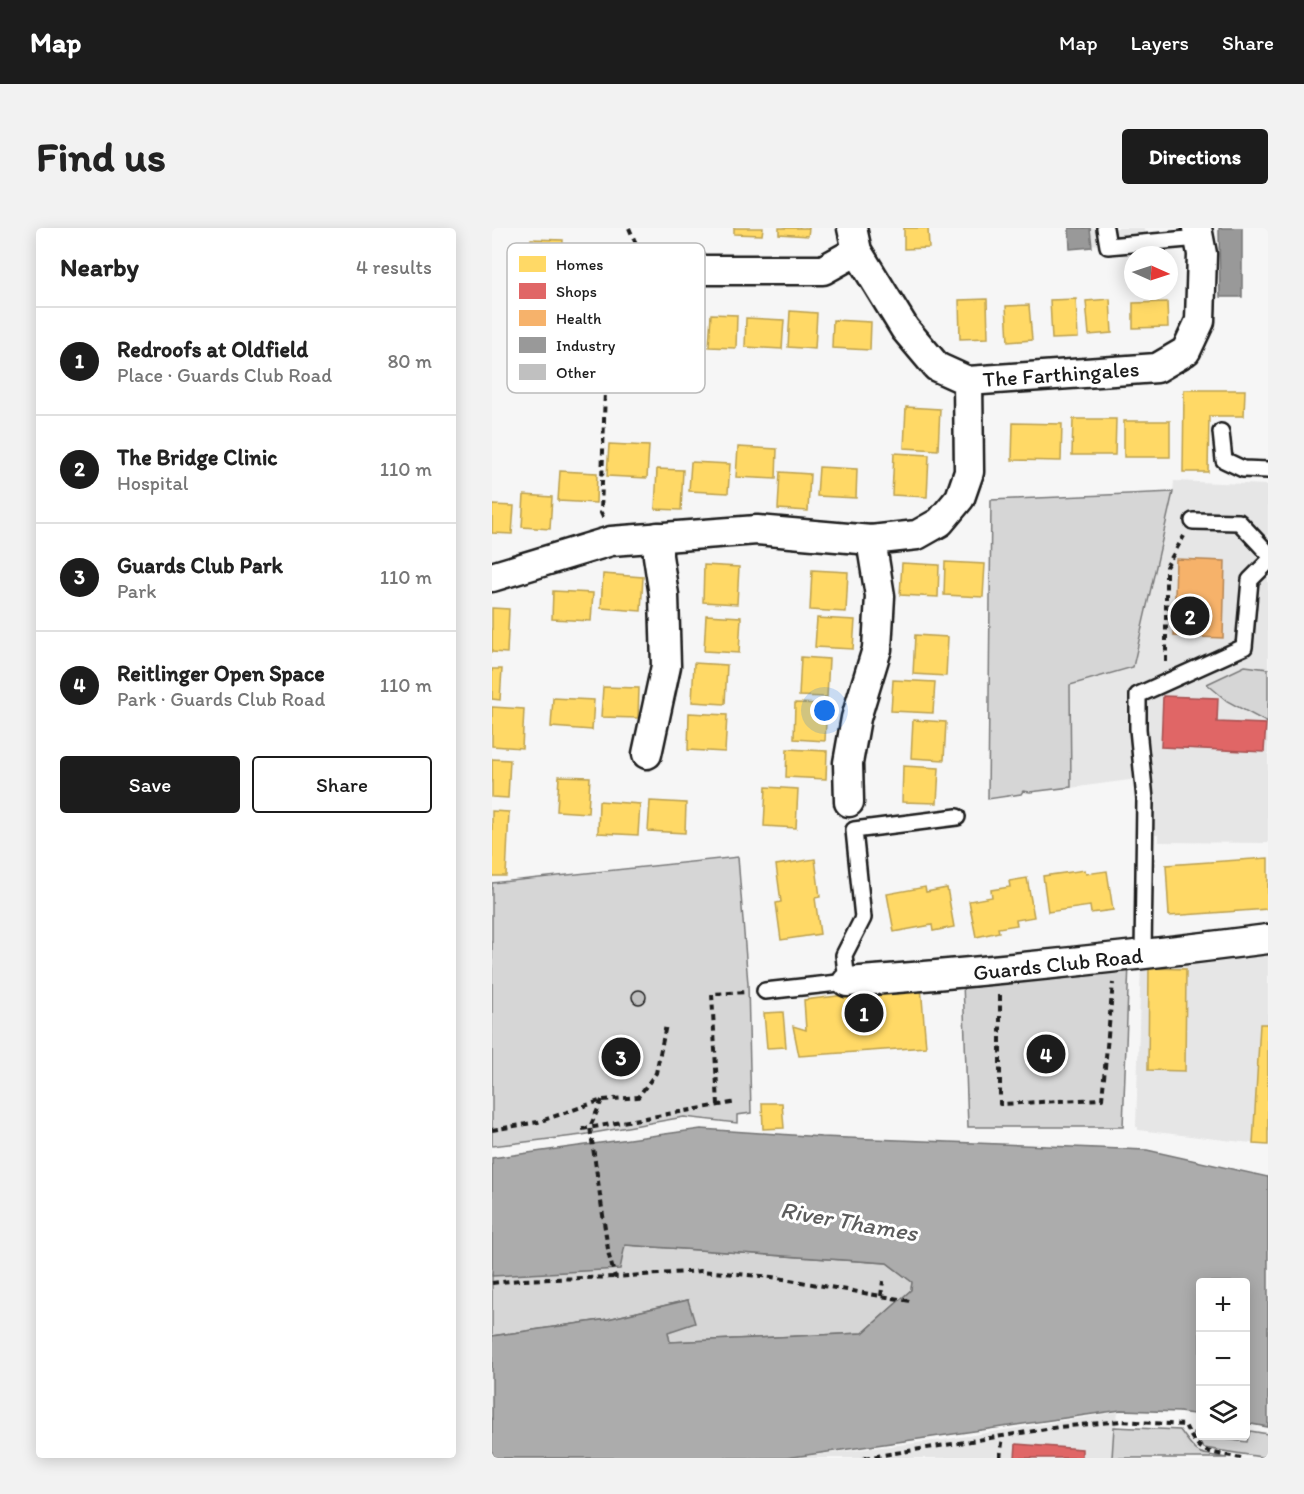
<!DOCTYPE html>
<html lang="en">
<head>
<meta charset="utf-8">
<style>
  :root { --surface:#fff; --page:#f2f2f2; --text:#222; --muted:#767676; --line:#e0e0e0; --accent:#1c1c1c }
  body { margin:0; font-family:Itim,sans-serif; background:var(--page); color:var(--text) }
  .controls { position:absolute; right:18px; bottom:18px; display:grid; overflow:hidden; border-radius:6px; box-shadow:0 3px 15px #0003 }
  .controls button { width:54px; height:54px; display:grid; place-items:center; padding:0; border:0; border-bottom:2px solid var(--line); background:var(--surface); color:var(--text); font:30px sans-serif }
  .compass { position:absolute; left:632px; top:18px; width:54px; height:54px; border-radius:50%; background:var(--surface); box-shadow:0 3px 15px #0003; rotate:93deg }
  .you { position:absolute; left:333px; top:483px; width:21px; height:21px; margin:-15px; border:4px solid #fff; border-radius:50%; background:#1a73e8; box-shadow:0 0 0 9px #1a73e833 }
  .badge { display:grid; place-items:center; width:39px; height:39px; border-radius:50%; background:var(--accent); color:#fff; font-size:20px; font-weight:700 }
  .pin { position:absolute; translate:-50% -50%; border:3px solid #fff; box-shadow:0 2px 6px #0006 }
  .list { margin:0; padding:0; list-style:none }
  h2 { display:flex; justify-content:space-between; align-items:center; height:78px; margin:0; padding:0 24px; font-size:26px }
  h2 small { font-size:20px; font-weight:400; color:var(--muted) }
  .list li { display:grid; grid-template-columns:39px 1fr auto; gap:18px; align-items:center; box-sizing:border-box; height:108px; padding:0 24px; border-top:2px solid var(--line) }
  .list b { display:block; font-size:22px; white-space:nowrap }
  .list p { margin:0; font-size:20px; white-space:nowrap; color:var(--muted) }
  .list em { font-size:20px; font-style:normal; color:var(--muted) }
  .actions { display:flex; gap:12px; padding:18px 24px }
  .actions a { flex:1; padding:14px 0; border:2px solid var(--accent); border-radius:6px; text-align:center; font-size:21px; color:var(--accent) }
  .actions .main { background:var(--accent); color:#fff }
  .icon { flex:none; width:33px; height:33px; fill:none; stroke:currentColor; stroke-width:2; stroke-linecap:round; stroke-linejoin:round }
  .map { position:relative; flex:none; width:776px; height:1230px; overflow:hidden; border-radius:6px }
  header { display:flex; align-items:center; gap:36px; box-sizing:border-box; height:84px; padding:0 30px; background:var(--accent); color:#fff }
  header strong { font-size:28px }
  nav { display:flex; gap:33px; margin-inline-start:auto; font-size:21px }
  .intro { display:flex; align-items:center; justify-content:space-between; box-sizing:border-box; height:144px; padding:0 36px }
  h1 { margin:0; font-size:42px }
  .button { padding:15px 27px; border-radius:6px; background:var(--accent); color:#fff; font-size:21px; font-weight:700 }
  main { display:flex; gap:36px; padding:0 36px }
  aside { flex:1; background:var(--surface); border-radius:6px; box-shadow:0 3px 15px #0003 }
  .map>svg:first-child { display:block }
</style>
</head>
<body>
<header>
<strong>Map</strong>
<nav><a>Map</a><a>Layers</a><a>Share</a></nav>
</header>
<div class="intro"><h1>Find us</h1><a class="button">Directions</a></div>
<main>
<aside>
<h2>Nearby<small>4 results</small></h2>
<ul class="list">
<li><span class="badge">1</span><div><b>Redroofs at Oldfield</b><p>Place · Guards Club Road</p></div><em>80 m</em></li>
<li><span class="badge">2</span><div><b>The Bridge Clinic</b><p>Hospital</p></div><em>110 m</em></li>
<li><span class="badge">3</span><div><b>Guards Club Park</b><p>Park</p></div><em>110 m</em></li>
<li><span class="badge">4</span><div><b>Reitlinger Open Space</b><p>Park · Guards Club Road</p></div><em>110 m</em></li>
</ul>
<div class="actions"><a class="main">Save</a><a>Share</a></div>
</aside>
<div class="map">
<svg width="776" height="1230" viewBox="0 0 776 1230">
  <rect width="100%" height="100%" fill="#f6f6f6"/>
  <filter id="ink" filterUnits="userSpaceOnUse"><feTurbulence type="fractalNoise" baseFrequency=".0167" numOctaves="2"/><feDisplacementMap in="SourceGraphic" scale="12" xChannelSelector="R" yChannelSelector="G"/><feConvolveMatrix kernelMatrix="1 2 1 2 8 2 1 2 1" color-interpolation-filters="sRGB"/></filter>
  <g filter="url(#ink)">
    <!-- built -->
    <g fill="#e6e6e6">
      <polygon points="579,0 652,0 653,5 690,5 622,16 580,17"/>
      <polygon points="682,253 776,257 776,615 667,614 666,607 657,607 652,550 571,561 531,563 529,566 496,571 499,272 681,264"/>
      <polygon points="776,720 776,917 646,902 646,899 644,899 649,732"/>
      <polygon points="626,1184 620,1230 295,1230 450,1212"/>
    </g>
    <!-- green -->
    <g fill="#d6d6d6" stroke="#797979" stroke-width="1.5">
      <polygon points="681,264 641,439 578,457 579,559 538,564 531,563 529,566 496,571 499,272"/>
      <polygon points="753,438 776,441 776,495 735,473 715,456"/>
      <polygon points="246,629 256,756 259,885 245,887 245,895 192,889 90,907 0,918 0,655"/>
      <polygon points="637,734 631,899 476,899 471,753"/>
      <polygon points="133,1017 395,1035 420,1054 419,1062 371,1105 178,1114 175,1104 196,1072 116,1091 0,1108 0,1046"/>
      <path d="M 622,1199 L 688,1202 C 708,1230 704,1224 735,1230 L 620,1230 Z"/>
      <polygon points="758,1203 776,1206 776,1230 712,1220 700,1204 708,1208 755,1214"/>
    </g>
    <!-- water -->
    <polygon fill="#acacac" stroke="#727272" stroke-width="1.5" points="209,901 330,909 655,922 776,949 776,1199 754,1195 754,1054 708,1054 708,1187 687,1184 629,1182 294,1230 0,1230 0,1108 116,1091 196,1072 203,1095 176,1104 178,1114 371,1105 419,1062 420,1054 395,1035 133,1017 128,1041 0,1048 0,930"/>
    <!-- homes -->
    <g fill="#ffd966" stroke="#bba050" stroke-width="1.5">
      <polygon points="242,0 271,0 270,7 242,6"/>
      <polygon points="287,0 317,0 316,8 287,6"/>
      <polygon points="412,0 436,0 437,20 412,21"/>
      <polygon points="39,11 71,12 69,51 37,49"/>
      <polygon points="495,71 496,110 468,111 467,72"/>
      <polygon points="584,71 586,110 560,111 558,72"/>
      <polygon points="618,71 620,105 597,107 594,73"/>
      <polygon points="675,74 676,99 641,100 641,75"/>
      <polygon points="537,77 540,112 516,114 514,78"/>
      <polygon points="298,83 325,85 323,121 296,119"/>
      <polygon points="219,86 245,87 244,120 217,119"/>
      <polygon points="254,90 292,92 290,121 253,119"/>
      <polygon points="341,92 379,94 378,122 340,120"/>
      <polygon points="692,162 753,162 752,188 717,188 716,244 691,244"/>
      <polygon points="414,179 448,181 446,222 412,220"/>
      <polygon points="581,191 624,191 623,227 580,227"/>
      <rect x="632" y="193" width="46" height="36"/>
      <polygon points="521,195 570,196 569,233 520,232"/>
      <polygon points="117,216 157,218 155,250 115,248"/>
      <polygon points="246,219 285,221 284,251 244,249"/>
      <polygon points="402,225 437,227 435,269 400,267"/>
      <polygon points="199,234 238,236 236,265 197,263"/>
      <polygon points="327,239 365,241 364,270 325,268"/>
      <polygon points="165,241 191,242 189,282 163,281"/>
      <polygon points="68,243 105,245 104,275 66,273"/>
      <polygon points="288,244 318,246 316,283 286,281"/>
      <polygon points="32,267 60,269 58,301 30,299"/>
      <polygon points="0,277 22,278 20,306 0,305"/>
      <polygon points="453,334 493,336 491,369 452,367"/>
      <polygon points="410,335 447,337 446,369 408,367"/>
      <polygon points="212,337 247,339 245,376 211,374"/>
      <polygon points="320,342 356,344 354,384 318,382"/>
      <polygon points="111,346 151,349 149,383 109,380"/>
      <polygon points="61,363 101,365 99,393 60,391"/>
      <polygon points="0,380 17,381 15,425 0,424"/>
      <polygon points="214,387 249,389 247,425 212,423"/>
      <polygon points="325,390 363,392 361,421 323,419"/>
      <polygon points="423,407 456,409 454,448 421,446"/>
      <polygon points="309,429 337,431 335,469 307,468"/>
      <polygon points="202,435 235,437 233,476 200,474"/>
      <polygon points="0,441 10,441 8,472 0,471"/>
      <polygon points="401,452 443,454 441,485 399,483"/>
      <polygon points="111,459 147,460 146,490 109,489"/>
      <polygon points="61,470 102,472 100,502 59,499"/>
      <polygon points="303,475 335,476 333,513 302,511"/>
      <polygon points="0,479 32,481 30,520 0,518"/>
      <polygon points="197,485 235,487 233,524 196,522"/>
      <polygon points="421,492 454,494 452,532 419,530"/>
      <polygon points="295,521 335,523 334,551 294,549"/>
      <polygon points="0,531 18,532 16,570 0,569"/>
      <polygon points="411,538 447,540 445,575 410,574"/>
      <polygon points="67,548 98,549 96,585 65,583"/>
      <polygon points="274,559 306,561 304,600 272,598"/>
      <polygon points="107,573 148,576 146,607 106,605"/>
      <polygon points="158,573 194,575 193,605 156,603"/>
      <polygon points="0,583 17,584 14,648 0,648"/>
      <polygon points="776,630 776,681 677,688 674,637"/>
      <polygon points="323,631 328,669 323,670 328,706 289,712 284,675 289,674 284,637"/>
      <polygon points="593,642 594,646 615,643 621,682 599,685 598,678 556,684 551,648"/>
      <polygon points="535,650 542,689 524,692 525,697 506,700 507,704 484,709 477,673 500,669 499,662 518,659 517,653"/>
      <polygon points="433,659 434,664 455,660 462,699 441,703 440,697 402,704 395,666"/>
      <polygon points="657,740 694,741 693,843 656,842"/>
      <polygon points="429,758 434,819 307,828 301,798 314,802 312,772"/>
      <polygon points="291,784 294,819 275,820 272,785"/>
      <polygon points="768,796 776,796 776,917 761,916"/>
      <polygon points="270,875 290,875 292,900 271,901"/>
    </g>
    <!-- shops -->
    <g fill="#e06666" stroke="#a55050" stroke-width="1.5">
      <polygon points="671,468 726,470 725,494 774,496 772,524 669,519"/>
      <polygon points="524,1216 590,1221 590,1230 523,1230"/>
    </g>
    <!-- health -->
    <polygon fill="#f6b26b" stroke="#b58553" stroke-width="1.5" points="684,331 733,333 731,410 682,408"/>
    <!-- industry -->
    <g fill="#999" stroke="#747474" stroke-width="1.5">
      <polygon points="577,0 598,0 600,19 578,21"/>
      <polygon points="727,0 750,0 750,69 728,69"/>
    </g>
    <!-- building -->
    <circle fill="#c0c0c0" stroke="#1c1c1c" stroke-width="1.5" cx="147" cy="769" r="7"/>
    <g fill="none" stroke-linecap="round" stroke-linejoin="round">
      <defs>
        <g id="lane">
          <polyline points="613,0 616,18 707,10"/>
          <polyline points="729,204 732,232 751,241 776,242"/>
          <polyline points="701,293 747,294 776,325"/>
          <polyline points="651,727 653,571 646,501 646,467 752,419 758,352 776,334"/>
          <polyline points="273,763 355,754 352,727 371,690 362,602 465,589"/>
        </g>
        <g id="street">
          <polyline points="360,0 365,23 413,101 445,139 476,153 665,140 694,123 708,93 710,26 705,0"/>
          <polyline points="144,42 331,42 365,23"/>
          <polyline points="0,349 119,313 265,302 379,312 425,307 448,294 468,270 477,244 476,153"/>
          <polyline points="155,526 174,438 172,367 166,328 166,309"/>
          <polyline points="357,574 356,535 364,490 385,421 388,368 379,312"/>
          <path d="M 355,754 C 496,744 636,729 776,711"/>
        </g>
      </defs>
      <!-- lane casing -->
      <use href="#lane" stroke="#1c1c1c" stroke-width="20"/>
      <!-- street casing -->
      <use href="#street" stroke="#1c1c1c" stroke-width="33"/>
      <!-- path -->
      <g stroke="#1c1c1c" stroke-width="4" stroke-dasharray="6 4.5" stroke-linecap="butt">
        <polyline points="137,0 145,18"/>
        <polyline points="111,289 109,285 116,69 126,59"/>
        <polyline points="674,434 674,339 692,308"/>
        <polyline points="508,767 508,876 610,871 621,755"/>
        <polyline points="110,872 98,899 117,1028 123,1049 209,1043 280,1049 418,1073"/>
        <polyline points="226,877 220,766 254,764"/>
        <polyline points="90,901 245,874"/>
        <polyline points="0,902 46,894 110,872 146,869 164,845 174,797"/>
        <polyline points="0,1055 28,1052 123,1049"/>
        <polyline points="389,1068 391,1053"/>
        <path d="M 372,1230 L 567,1199 L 629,1193 L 693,1197 C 708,1229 718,1223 749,1230"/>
        <polyline points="508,1230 511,1208"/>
      </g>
      <!-- lane -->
      <use href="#lane" stroke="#fff" stroke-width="15"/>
      <!-- street -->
      <use href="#street" stroke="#fff" stroke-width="28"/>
    </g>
  </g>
  <g text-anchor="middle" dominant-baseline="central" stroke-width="6" stroke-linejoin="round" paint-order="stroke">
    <!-- street labels -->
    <g font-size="22" fill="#1c1c1c" stroke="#fff">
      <text transform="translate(569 146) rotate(-4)">The Farthingales</text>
      <text transform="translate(566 736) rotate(-6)">Guards Club Road</text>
    </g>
    <!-- water labels -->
    <g font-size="24" font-style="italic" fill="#5d5d5d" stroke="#fff">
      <text transform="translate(357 993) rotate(10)">River Thames</text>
    </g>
  </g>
  <!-- legend -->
  <rect x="15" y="15" width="198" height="150" rx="9" fill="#fff" stroke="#bbb" stroke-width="1.5"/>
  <rect x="27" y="28" width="27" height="16" fill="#ffd966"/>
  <rect x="27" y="55" width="27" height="16" fill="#e06666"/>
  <rect x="27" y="82" width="27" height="16" fill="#f6b26b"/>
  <rect x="27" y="109" width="27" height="16" fill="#999"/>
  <rect x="27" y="136" width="27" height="16" fill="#c0c0c0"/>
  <g font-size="16" fill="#1c1c1c">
    <text x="64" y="42">Homes</text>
    <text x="64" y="69">Shops</text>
    <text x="64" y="96">Health</text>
    <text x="64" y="123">Industry</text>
    <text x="64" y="150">Other</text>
  </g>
</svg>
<div class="controls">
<button>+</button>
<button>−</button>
<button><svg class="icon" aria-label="layers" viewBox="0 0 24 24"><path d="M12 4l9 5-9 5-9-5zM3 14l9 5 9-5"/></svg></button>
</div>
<svg class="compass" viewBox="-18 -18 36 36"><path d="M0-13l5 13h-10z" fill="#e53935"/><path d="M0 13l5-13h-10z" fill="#767676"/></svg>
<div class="you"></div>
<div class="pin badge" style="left:372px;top:785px">1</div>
<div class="pin badge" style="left:698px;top:388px">2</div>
<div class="pin badge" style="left:129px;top:829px">3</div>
<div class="pin badge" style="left:554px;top:826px">4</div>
</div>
</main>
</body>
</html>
